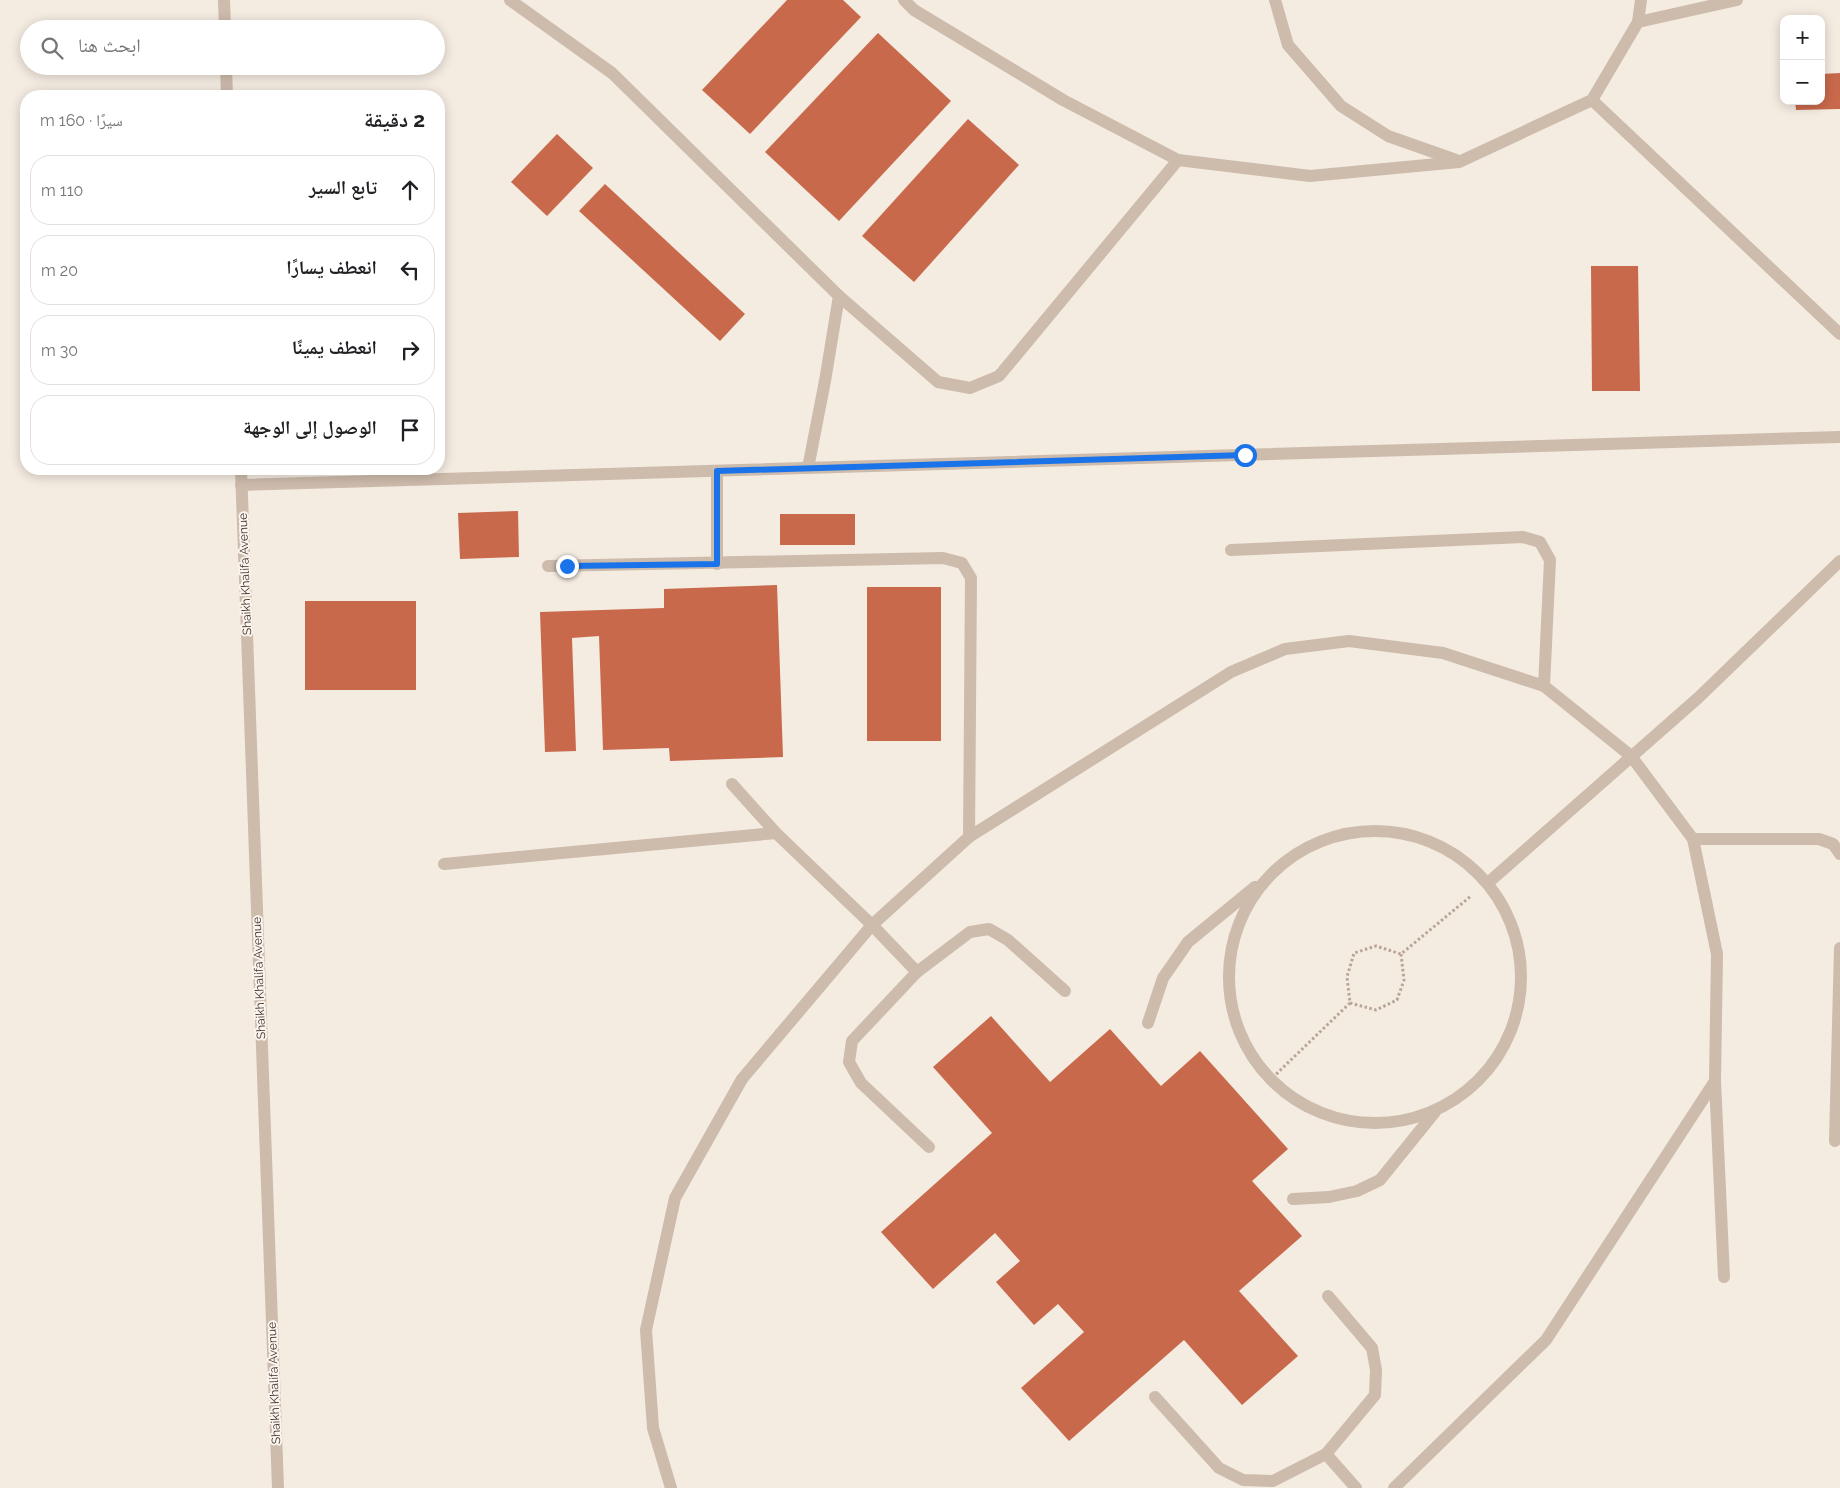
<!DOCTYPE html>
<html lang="ar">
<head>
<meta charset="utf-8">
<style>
  :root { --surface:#fff; --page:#f2f2f2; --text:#202124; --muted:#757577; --line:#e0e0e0 }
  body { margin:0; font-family:Raleway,"Noto Naskh Arabic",sans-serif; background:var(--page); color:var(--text); direction:rtl }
  .controls { position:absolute; right:15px; top:15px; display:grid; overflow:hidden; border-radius:10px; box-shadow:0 2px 12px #0003 }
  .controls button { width:45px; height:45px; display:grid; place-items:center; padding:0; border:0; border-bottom:1px solid var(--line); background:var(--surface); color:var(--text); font:25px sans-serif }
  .stop { position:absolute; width:15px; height:15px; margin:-11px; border:4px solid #1a73e8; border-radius:50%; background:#fff }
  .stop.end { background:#1a73e8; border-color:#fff; box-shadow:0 1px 5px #0008 }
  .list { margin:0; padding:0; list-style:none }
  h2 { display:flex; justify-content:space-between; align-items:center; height:65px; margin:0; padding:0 20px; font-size:21px }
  h2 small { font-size:16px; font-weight:400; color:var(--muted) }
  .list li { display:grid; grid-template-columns:32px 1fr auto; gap:15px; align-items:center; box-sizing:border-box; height:70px; margin:0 10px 10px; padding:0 10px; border:1px solid var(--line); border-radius:20px }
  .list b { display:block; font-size:19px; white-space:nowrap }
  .list em { font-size:16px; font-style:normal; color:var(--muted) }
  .icon { flex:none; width:28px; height:28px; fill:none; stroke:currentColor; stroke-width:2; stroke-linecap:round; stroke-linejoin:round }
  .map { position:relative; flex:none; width:1840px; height:1488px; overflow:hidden; direction:ltr }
  .search { position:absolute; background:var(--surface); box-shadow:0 2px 12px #0003; left:20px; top:20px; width:425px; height:55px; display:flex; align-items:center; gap:12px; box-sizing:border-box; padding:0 18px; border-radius:28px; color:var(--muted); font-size:19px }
  .panel { position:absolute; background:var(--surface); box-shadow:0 2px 12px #0003; left:20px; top:90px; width:425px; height:385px; border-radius:20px; direction:rtl }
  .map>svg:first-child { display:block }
</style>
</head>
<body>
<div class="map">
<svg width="1840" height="1488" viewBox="0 0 1840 1488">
  <rect width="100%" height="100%" fill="#f4ebe1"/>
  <!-- building -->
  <g fill="#c8694b">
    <polygon points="787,0 843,0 861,17 750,134 702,90"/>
    <polygon points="878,33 951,101 839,221 765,152"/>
    <polygon points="1840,73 1840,109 1796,110 1795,101 1821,101 1821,74"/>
    <polygon points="968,119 1019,165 914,282 862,236"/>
    <polygon points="557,134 593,168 547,216 511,182"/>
    <polygon points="605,184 745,314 720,341 579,211"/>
    <polygon points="1591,266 1638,266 1640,391 1592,391"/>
    <polygon points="518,511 519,557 460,559 458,513"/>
    <rect x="780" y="514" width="75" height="31"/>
    <polygon points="777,585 783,757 670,761 669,748 603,750 599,636 572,638 576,751 545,752 540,612 664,608 664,589"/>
    <rect x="867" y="587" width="74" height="154"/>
    <rect x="305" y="601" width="111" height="89"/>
    <polygon points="991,1016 1050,1082 1110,1029 1161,1086 1200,1051 1288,1149 1252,1181 1302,1236 1239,1291 1298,1356 1242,1405 1184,1340 1069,1441 1021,1388 1084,1332 1058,1304 1034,1325 996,1282 1020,1261 995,1233 933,1289 881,1232 992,1133 933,1067"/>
  </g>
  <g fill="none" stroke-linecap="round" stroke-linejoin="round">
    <!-- path -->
    <g stroke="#b9a596" stroke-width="3" stroke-dasharray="2.5 2.5" stroke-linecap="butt">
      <polyline points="1350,1003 1376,1010 1397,1000 1404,980 1401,954"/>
      <polyline points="1269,1081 1350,1003 1347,977 1354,953 1376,946 1401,954 1471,896"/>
    </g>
    <!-- service -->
    <g stroke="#cdbbac" stroke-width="12">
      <polyline points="510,0 612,73 839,296 938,382 970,388 999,376 1178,160"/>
      <polyline points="904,0 914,10 1063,100 1178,160 1310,176 1459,162 1592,100 1638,22 1641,0"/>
      <polyline points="1275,0 1288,45 1341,106 1388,136 1456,160"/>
      <polyline points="1638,22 1737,0"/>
      <polyline points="1592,100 1840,334"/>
      <polyline points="808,468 825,381 839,296"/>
      <polyline points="717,471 717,564"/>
      <polyline points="241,485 1840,437"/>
      <polyline points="1231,550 1523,537 1540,542 1550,560 1544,686"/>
      <polyline points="548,566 943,558 962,563 971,578 969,837"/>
      <polyline points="732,784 776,833 872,925 917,972"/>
      <circle cx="1375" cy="977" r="146"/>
      <polyline points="1693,839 1819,839 1833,844 1840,854"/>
      <polyline points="444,864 776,833"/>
      <polyline points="1489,882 1698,698 1840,561"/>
      <polyline points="1148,1023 1163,978 1188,942 1255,887"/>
      <polyline points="1715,1081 1724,1277"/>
      <polyline points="1835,1141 1840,948"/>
      <polyline points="929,1147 861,1083 849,1062 852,1041 917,972 970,932 989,929 1008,940 1065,991"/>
      <polyline points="1293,1199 1329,1197 1357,1191 1380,1180 1435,1112"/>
      <polyline points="1155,1397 1219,1468 1243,1480 1273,1481 1326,1454 1375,1395 1376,1370 1372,1348 1328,1296"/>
      <polyline points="1326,1454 1356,1488"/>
      <polyline points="671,1488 653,1428 646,1330 675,1198 742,1079 872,925 969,837 1231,672 1285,649 1349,641 1443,653 1544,686 1631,756 1693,839 1717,954 1715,1081 1546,1340 1394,1488"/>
    </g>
    <!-- minor -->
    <g stroke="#cdbbac" stroke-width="12">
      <polyline points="224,0 225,29"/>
      <polyline points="226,66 227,96"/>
      <polyline points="241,469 278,1488"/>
    </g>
  </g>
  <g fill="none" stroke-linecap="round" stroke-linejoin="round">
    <!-- route -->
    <polyline stroke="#1a73e8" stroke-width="6" points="567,566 717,564 717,471 1245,455"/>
  </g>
  <g text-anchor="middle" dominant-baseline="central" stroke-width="4" stroke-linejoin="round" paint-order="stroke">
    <!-- street labels -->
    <g font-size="12" fill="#3b302b" stroke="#fbf5ee">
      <text transform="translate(245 574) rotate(-92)">Shaikh Khalifa Avenue</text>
      <text transform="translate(259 978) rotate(-92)">Shaikh Khalifa Avenue</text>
      <text transform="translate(274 1383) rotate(-92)">Shaikh Khalifa Avenue</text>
    </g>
  </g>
</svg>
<div class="controls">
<button>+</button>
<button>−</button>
</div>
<div class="stop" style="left:1245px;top:455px"></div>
<div class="stop end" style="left:567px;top:566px"></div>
<div class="search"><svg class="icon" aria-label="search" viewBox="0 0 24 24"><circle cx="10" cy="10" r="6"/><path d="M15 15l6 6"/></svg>ابحث هنا</div>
<section class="panel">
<h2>2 دقيقة<small>سيرًا · 160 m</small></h2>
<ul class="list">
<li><svg class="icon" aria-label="ahead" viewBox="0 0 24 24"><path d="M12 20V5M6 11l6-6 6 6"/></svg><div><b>تابع السير</b></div><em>110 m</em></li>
<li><svg class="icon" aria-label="left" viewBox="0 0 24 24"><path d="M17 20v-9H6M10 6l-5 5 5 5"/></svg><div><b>انعطف يسارًا</b></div><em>20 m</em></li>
<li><svg class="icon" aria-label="right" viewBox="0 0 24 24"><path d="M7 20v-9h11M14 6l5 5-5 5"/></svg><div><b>انعطف يمينًا</b></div><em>30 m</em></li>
<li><svg class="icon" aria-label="arrive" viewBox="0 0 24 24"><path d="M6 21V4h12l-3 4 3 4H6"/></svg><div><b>الوصول إلى الوجهة</b></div></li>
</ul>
</section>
</div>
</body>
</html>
